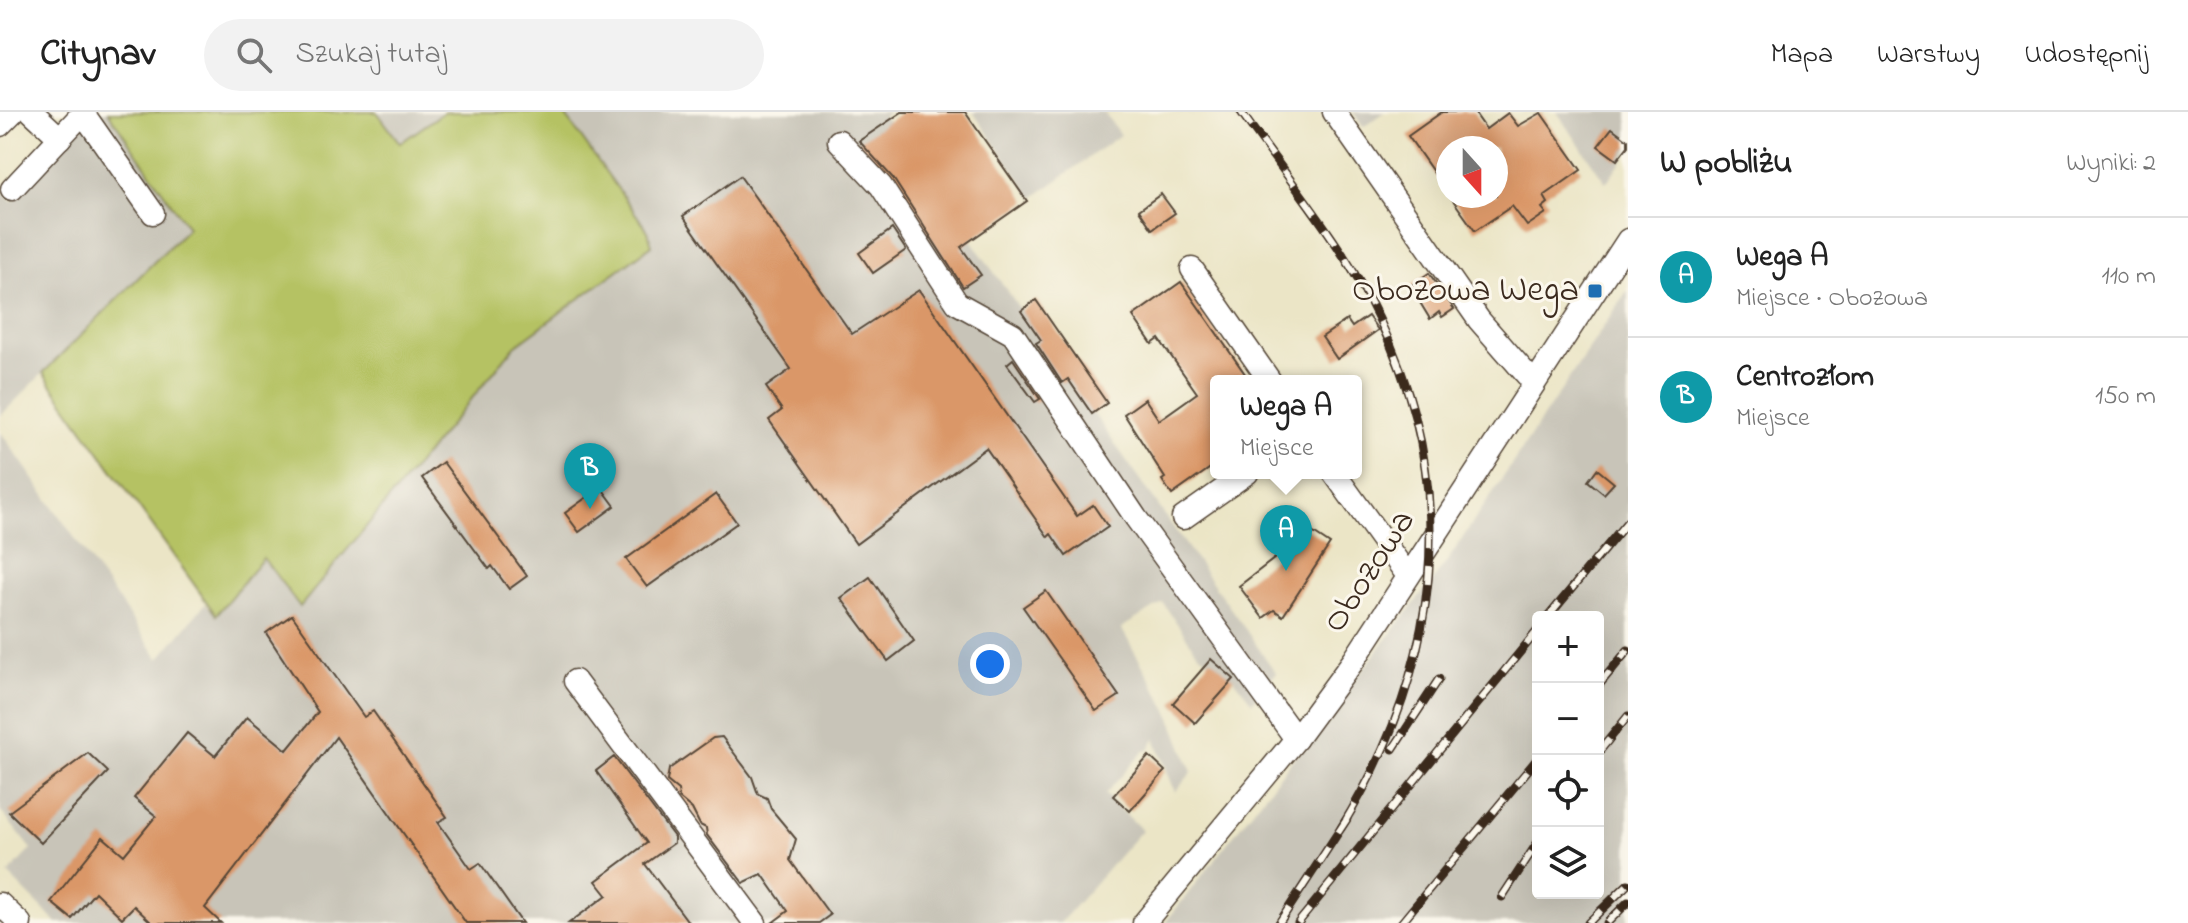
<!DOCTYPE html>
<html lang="pl">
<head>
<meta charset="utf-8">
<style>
  :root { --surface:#fff; --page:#f2f2f2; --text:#222; --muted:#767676; --line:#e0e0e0; --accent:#d93025 }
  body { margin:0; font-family:"Indie Flower",sans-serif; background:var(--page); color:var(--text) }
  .controls { position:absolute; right:24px; bottom:24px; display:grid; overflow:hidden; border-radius:8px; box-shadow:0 8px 32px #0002 }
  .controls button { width:72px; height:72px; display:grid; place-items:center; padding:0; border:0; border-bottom:2px solid var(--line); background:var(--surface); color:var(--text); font:40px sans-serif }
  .compass { position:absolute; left:1436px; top:24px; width:72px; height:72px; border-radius:50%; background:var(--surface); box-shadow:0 8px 32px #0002; rotate:159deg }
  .you { position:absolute; left:990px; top:552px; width:28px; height:28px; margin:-20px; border:6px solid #fff; border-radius:50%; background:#1a73e8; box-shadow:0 0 0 12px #1a73e833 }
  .badge { display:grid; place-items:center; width:52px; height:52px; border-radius:50%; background:var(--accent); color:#fff; font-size:26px; font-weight:700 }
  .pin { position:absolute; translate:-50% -66px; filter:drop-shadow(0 2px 4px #0008) }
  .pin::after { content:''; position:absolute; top:42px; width:28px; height:24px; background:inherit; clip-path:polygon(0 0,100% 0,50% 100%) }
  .popup { position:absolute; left:1210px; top:263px; width:152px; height:104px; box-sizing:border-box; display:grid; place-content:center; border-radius:8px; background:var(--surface); filter:drop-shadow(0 2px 6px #0005); font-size:26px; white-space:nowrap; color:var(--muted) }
  .popup b { font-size:30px; color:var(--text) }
  .popup::after { content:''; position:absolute; left:50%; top:100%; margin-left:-16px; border:16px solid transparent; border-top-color:var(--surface) }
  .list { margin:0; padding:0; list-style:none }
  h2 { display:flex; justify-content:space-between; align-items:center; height:104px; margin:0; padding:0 32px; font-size:34px }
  h2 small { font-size:26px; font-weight:400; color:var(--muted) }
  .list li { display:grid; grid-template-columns:52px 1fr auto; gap:24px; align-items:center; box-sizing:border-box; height:120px; padding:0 32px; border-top:2px solid var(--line) }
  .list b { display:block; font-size:30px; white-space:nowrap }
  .list p { margin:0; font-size:26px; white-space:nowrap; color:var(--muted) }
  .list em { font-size:26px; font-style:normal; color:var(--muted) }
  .icon { flex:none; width:44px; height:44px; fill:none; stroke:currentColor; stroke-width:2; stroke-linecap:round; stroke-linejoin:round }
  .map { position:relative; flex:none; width:1628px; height:811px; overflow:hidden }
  header { display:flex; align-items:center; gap:48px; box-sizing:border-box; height:112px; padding:0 40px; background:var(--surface); border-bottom:2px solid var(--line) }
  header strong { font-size:38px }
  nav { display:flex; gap:44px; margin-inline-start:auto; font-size:28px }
  .search { width:560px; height:72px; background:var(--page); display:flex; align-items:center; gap:20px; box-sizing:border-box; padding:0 28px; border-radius:44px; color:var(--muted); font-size:30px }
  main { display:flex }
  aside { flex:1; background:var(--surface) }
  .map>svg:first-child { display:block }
</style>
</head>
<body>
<header>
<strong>Citynav</strong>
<div class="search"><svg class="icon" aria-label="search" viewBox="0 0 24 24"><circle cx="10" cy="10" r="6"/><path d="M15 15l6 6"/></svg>Szukaj tutaj</div>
<nav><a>Mapa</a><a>Warstwy</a><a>Udostępnij</a></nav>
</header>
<main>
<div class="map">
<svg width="1628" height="811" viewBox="0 0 1628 811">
  <rect width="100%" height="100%" fill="#fbf7ec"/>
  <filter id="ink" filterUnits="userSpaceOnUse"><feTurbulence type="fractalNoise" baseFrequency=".0125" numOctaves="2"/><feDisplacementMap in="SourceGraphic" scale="16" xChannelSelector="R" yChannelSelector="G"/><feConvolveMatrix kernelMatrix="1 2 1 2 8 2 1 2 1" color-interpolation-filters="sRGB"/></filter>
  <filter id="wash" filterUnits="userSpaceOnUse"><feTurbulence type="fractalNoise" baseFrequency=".006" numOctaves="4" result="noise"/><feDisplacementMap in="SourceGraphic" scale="32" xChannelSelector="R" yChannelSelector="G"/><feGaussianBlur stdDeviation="1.8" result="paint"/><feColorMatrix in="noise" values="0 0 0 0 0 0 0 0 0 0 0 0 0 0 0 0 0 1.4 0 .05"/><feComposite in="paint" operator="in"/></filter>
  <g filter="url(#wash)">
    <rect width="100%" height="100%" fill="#ebe5c6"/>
    <!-- industrial -->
    <g fill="#c8c4b8" fill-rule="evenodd">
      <polygon points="96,0 108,0 189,116 0,304 0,76 12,90"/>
      <polygon points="377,0 444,0 399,31"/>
      <polygon points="564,0 889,0 884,4 1276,561 1252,590 1234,567 1197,540 1163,491 1121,516 1168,598 1192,660 1175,680 1155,626 1149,638 1144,639 1105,682 1142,718 1060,811 57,811 8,762 31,737 0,698 0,319 159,547 205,492 217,503 263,446 300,495 515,234 651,133 648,119"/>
      <polygon points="973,0 1104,0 1120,23 1033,86"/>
      <polygon points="1353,0 1385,0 1363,15"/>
      <polygon points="1557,0 1628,0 1628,39 1606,71"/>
      <path d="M 1628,178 L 1628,811 L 1165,811 L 1446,451 ZM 1538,505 L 1598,505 L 1598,781 L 1538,781 Z"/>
    </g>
    <!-- green -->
    <polygon fill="#b5c264" stroke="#787641" stroke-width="2" points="108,0 377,0 400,31 444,0 563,0 648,119 652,133 515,234 300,495 263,446 216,503 43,261 188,116"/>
    <g id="blocks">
      <!-- building -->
      <g fill="#da9768">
        <polygon points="902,0 965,0 1027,89 961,135 981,163 963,175 893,66 859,29"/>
        <polygon points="1442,0 1474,0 1486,17 1508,1 1518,14 1541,1 1581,58 1544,84 1548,91 1542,96 1546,101 1527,114 1512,94 1475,119 1450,84 1496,84 1496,36 1448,36 1448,81 1408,24"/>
        <polygon points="1612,16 1628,28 1628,34 1617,48 1598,34"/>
        <polygon points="740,64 852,222 919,178 1077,404 1093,393 1108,415 1066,444 1051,422 1048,425 986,336 856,432 769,308 782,298 766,275 791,257 683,104"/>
        <polygon points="1161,82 1175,101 1152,117 1139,98"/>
        <polygon points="892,117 906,138 873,161 859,141"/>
        <polygon points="1429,161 1454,197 1442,205 1439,200 1430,207 1410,174"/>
        <polygon points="1181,170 1250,269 1216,269 1216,352 1172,383 1162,368 1165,366 1124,302 1145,287 1159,308 1197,281 1159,227 1152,232 1133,204"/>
        <polygon points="1036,188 1107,291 1092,302 1068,267 1062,271 1036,231 1041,228 1021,199"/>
        <polygon points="1368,204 1378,218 1337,247 1322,225 1347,208 1352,215"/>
        <polygon points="1013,247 1040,287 1035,290 1007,252"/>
        <polygon points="443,350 527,464 509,477 492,454 489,457 422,366"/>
        <polygon points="1597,357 1614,371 1604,382 1588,369"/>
        <polygon points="601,375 615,394 579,420 565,401"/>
        <polygon points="716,382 737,411 647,475 626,447"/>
        <polygon points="1300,412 1330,432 1283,504 1274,498 1263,506 1239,474 1279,443"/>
        <polygon points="870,465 914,529 888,549 841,486"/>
        <polygon points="1046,479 1119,584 1096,599 1023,495"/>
        <polygon points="292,503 364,605 373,599 447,705 438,710 471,757 480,751 522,811 466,811 336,625 205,796 221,811 152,811 134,794 122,806 95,780 72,807 51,790 103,725 124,743 156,704 134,686 187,621 215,644 247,605 287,638 318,600 266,521"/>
        <polygon points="1211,547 1234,567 1195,611 1173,591"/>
        <polygon points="722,625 752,665 758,682 767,686 771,697 796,727 790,748 830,803 819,811 772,811 788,799 762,762 743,771 707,723 706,716 700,713 692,697 679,686 678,678 667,669 669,657 713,626"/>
        <polygon points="88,641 108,660 41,731 9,700"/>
        <polygon points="1149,644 1165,659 1130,699 1113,684"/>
        <polygon points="614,645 674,725 674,731 645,752 689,811 569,811 607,783 596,769 647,731 596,659"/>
      </g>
    </g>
  </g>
  <g filter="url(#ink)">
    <use href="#blocks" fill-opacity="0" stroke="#554637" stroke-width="2"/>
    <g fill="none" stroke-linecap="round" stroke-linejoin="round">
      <defs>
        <g id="minor">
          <polyline points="32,0 60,26"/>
          <polyline points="1334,0 1479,208 1534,271"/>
          <polyline points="0,13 13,0"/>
          <polyline points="839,29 881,74 957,191 1013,222 1136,406 1296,627"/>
          <polyline points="12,77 83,1 153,101"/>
          <polyline points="1192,157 1270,269"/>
          <polyline points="1334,361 1408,464"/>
          <polyline points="1183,406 1247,361"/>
          <polyline points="575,569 755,811"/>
          <polyline points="0,792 20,811"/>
          <polyline points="1144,811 1296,627 1354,548 1628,128"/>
        </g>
      </defs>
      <!-- minor casing -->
      <use href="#minor" stroke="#554637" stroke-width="25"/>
      <!-- minor -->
      <use href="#minor" stroke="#fff" stroke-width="22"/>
      <defs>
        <g id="rail">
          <path d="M 1241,0 C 1288,67 1344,133 1379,207 C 1462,380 1440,556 1341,716"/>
          <polyline points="1548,505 1628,409"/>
          <polyline points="1598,574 1628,538"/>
          <polyline points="1393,637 1439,567"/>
          <polyline points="1598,641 1628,604"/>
          <polyline points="1502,785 1538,730"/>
          <polyline points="1279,811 1347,707"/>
          <polyline points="1298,811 1538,518"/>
          <polyline points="1401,811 1538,646"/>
          <polyline points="1588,811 1628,772"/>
          <polyline points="1607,811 1628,790"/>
        </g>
      </defs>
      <!-- rail casing -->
      <use href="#rail" stroke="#3b2a1e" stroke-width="9"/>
      <!-- rail -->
      <use href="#rail" stroke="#fbf7ec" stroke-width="6" stroke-dasharray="18" stroke-linecap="butt"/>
    </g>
  </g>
  <!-- markers -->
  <rect fill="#1f6fb2" stroke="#fbf7ec" stroke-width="3" x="1587" y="171" width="16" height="16" rx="4"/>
  <g text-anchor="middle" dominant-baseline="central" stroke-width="6" stroke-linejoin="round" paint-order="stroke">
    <!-- poi labels -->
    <g font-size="36" fill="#3b2a1e" stroke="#fbf7ec" text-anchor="end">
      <text x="1579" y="179">Obozowa Wega</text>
    </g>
    <!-- street labels -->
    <g font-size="36" fill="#3b2a1e" stroke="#fbf7ec">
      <text transform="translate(1370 460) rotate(-57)">Obozowa</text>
    </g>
  </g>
</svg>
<div class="controls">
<button>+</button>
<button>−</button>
<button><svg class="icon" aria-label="locate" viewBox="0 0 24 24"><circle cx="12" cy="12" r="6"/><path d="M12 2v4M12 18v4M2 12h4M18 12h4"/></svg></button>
<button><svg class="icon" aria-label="layers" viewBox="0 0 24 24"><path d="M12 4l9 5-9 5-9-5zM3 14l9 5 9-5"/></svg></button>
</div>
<svg class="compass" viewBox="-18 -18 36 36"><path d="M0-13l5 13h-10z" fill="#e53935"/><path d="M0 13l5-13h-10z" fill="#767676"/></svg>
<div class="you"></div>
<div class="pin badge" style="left:1286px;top:459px;background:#0f9aa8">A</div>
<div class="popup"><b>Wega A</b>Miejsce</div>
<div class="pin badge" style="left:590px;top:397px;background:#0f9aa8">B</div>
</div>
<aside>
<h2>W pobliżu<small>Wyniki: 2</small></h2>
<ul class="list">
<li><span class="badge" style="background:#0f9aa8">A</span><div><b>Wega A</b><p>Miejsce · Obozowa</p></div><em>110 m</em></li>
<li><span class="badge" style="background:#0f9aa8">B</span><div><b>Centrozłom</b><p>Miejsce</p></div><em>150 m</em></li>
</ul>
</aside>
</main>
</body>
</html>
